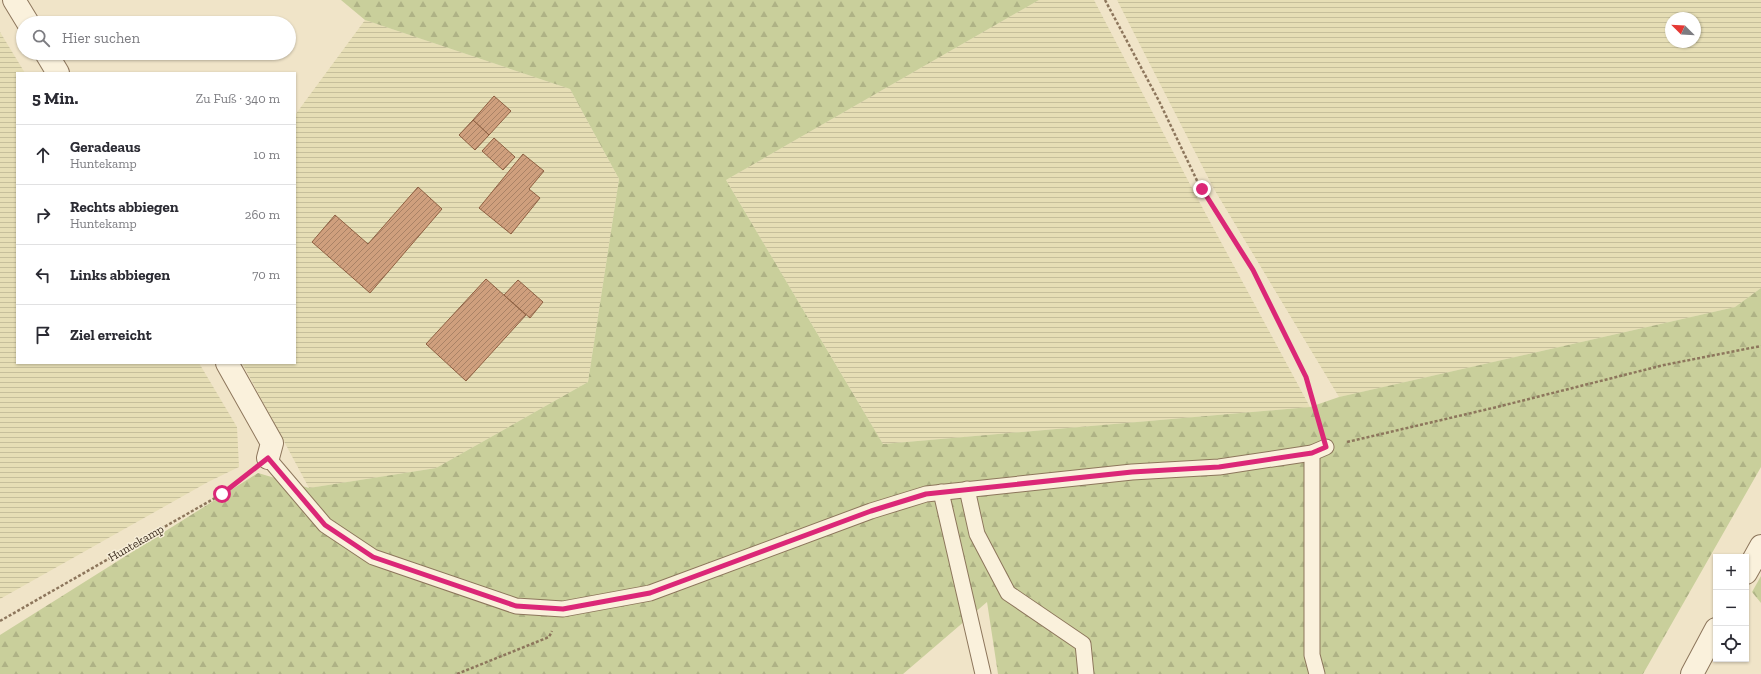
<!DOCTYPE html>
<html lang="de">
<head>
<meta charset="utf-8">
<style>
  :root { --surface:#fff; --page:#f2f2f3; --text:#2b2b33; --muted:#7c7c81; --line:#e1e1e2 }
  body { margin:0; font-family:"Zilla Slab",serif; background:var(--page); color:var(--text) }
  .controls { position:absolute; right:12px; bottom:12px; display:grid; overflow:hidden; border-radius:0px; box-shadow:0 1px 3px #0004 }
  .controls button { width:36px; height:36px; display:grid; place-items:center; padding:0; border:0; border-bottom:1px solid var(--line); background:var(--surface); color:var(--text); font:20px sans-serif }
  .compass { position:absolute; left:1665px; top:12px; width:36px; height:36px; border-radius:50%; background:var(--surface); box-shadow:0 1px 3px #0004; rotate:294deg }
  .stop { position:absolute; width:12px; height:12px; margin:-9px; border:3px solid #db2777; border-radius:50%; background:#fff }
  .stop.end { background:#db2777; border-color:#fff; box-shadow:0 1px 4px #0008 }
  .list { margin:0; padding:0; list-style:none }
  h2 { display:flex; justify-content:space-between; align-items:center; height:52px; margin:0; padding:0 16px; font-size:17px }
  h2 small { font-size:13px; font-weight:400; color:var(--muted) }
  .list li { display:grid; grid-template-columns:26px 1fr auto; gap:12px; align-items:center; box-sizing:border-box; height:60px; padding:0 16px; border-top:1px solid var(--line) }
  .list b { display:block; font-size:15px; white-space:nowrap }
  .list p { margin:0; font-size:13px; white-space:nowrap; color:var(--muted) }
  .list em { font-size:13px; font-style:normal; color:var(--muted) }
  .icon { flex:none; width:22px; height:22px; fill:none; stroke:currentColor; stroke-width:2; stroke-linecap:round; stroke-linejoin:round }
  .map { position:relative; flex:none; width:1761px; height:674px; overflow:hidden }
  .search { position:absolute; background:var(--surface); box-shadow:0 1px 3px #0004; left:16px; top:16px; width:280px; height:44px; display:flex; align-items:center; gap:10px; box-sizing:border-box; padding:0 14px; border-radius:22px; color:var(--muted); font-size:15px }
  .panel { position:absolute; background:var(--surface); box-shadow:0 1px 3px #0004; left:16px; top:72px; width:280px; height:292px; border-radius:0px }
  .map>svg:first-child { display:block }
</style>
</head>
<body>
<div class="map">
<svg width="1761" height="674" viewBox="0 0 1761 674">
  <defs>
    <pattern id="farmland-rules" width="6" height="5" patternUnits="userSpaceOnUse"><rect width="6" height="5" fill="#e6deb5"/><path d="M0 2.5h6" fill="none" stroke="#c6bf9b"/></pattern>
    <pattern id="forest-firs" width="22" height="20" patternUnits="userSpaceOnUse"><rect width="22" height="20" fill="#c9cf9b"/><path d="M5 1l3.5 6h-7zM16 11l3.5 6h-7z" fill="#aeb285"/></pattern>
    <pattern id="building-hatch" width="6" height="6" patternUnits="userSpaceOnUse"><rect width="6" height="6" fill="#cf9f7d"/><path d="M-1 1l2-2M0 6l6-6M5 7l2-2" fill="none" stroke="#a98266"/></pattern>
  </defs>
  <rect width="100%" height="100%" fill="#f0e4c8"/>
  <!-- farmland -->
  <g fill="url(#farmland-rules)" fill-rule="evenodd">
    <polygon points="1039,0 1094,0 1194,192 1310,407 883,444 726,180"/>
    <path d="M 1117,0 L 1761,0 L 1761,288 L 1735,307 L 1339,397 L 1214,189 ZM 1671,18 L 1695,18 L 1695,42 L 1671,42 Z"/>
    <polygon points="365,20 570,89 619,179 588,382 436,468 309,488 242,363 295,363 295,115"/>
    <polygon points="0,32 25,73 17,73 17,363 199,363 237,427 239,467 208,482 0,599"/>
  </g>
  <!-- forest -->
  <g fill="url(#forest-firs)">
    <polygon points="341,0 1039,0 726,180 883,444 1310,407 1339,397 1735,307 1761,288 1761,467 1643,674 998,674 987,602 903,674 0,674 0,635 258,473 309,488 436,468 588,382 619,179 570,89 365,20"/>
    <polygon points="1761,576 1761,603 1752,592"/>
  </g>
  <!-- building -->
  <g fill="url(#building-hatch)" stroke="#8d5f41">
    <polygon points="494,96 511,111 489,135 473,120"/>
    <polygon points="473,120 489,135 475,150 459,135"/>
    <polygon points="494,138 515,157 503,170 482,151"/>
    <polygon points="523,154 544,171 529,189 540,198 511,234 479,208"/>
    <polygon points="418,187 442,209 370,293 312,242 335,215 368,244"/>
    <polygon points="486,279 526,315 466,381 426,344"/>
    <polygon points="518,280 543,302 530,318 504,295"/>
  </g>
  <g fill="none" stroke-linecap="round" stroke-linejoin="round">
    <defs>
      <g id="service">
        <polyline points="1312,453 1312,655 1317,674"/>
        <polyline points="268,458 325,525 373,557 516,606 563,609 650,593 871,511 926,494 1132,472 1219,467 1312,453 1326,447"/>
        <polyline points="967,489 977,534 1008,593 1083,644 1086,674"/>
        <polyline points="941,492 983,674"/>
      </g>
      <g id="minor">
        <polyline points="14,0 28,23"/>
        <polyline points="46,53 58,73"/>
        <polyline points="227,363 272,443 268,458"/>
        <polyline points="1746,573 1761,546"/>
        <polyline points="1692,674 1716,629"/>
      </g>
    </defs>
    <!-- service casing -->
    <use href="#service" stroke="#8d765c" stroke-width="17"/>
    <!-- minor casing -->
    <use href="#minor" stroke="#8d765c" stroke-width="24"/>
    <!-- path -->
    <g stroke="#8d765c" stroke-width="2.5" stroke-dasharray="3 2" stroke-linecap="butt">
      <polyline points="1105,0 1159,101 1201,189 1253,270 1306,377 1320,427"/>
      <polyline points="1347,442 1497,407 1664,365 1761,346"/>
      <polyline points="0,621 222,494 247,474"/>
      <polyline points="457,674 549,637 552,631"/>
    </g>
    <!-- service -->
    <use href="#service" stroke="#faf1dc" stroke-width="15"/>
    <!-- minor -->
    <use href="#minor" stroke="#faf1dc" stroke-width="22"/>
  </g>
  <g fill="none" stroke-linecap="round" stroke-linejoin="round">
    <!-- route -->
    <polyline stroke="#db2777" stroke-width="5" points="222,494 268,458 325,525 373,557 516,606 563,609 650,593 871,511 926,494 1132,472 1219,467 1312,453 1326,447 1306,377 1253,270 1202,189"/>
  </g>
  <g text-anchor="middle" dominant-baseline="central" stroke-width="3" stroke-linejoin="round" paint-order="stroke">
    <!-- street labels -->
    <g font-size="12" fill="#3d2e20" stroke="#f7eed8">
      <text transform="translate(136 543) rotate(-30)">Huntekamp</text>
    </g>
  </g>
</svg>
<div class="controls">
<button>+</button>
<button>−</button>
<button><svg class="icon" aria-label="locate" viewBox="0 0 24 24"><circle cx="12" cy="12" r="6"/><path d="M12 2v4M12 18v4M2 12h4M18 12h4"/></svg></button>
</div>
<svg class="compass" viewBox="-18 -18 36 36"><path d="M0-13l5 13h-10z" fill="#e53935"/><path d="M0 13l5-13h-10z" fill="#7c7c81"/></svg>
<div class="stop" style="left:222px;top:494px"></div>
<div class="stop end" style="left:1202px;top:189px"></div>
<div class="search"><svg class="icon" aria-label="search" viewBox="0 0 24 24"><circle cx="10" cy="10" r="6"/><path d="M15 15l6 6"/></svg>Hier suchen</div>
<section class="panel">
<h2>5 Min.<small>Zu Fuß · 340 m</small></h2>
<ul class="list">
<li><svg class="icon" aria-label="ahead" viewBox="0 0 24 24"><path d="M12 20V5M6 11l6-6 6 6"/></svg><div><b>Geradeaus</b><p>Huntekamp</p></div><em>10 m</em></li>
<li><svg class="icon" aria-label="right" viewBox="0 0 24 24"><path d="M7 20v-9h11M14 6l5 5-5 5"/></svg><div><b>Rechts abbiegen</b><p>Huntekamp</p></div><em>260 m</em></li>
<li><svg class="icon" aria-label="left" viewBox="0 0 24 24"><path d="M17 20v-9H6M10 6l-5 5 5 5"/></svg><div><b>Links abbiegen</b></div><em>70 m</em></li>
<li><svg class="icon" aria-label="arrive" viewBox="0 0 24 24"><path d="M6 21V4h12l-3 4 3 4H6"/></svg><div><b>Ziel erreicht</b></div></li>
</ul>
</section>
</div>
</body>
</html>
